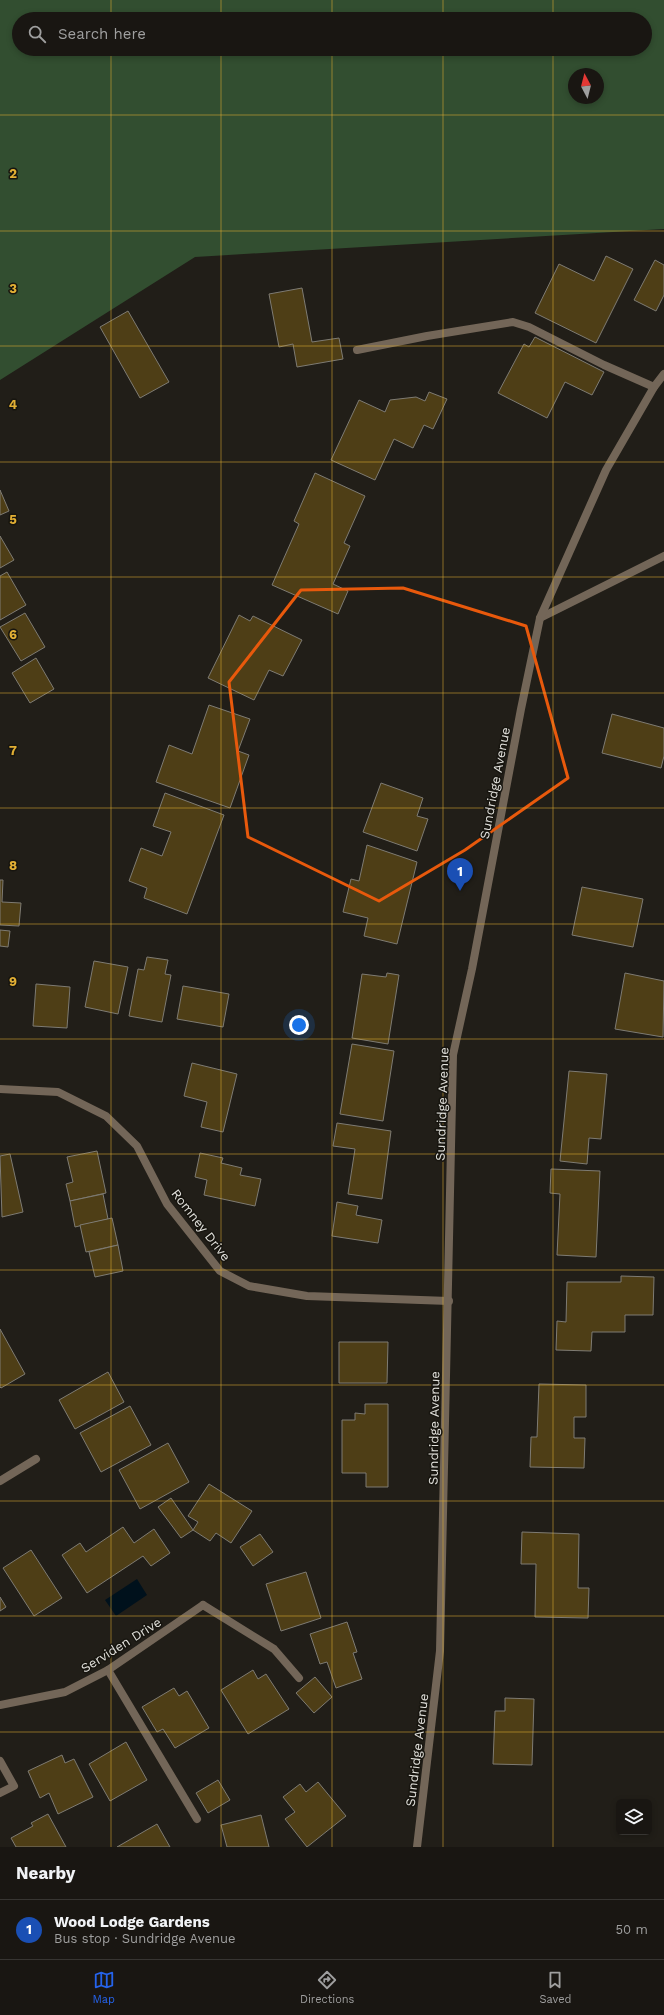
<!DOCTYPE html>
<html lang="en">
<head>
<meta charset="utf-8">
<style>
  :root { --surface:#191612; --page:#221f1b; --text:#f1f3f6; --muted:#9f9f9f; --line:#373532; --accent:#2563eb }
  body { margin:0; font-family:"Work Sans",sans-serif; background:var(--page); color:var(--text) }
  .controls { position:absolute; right:12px; bottom:12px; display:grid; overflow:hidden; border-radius:6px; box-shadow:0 2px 6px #0003 }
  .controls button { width:36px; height:36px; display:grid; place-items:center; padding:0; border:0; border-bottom:1px solid var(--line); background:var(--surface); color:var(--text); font:20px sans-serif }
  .compass { position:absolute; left:568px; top:68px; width:36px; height:36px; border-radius:50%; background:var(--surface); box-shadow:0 2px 6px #0003; rotate:353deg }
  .you { position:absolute; left:299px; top:1025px; width:14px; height:14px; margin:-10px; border:3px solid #fff; border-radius:50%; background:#1a73e8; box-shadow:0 0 0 6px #1a73e833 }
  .badge { display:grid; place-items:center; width:26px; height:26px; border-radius:50%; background:var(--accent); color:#fff; font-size:13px; font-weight:700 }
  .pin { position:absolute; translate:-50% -33px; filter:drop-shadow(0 1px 2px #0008) }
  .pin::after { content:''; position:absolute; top:21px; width:14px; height:12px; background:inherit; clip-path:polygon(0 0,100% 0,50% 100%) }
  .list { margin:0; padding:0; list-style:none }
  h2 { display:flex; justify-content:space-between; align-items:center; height:52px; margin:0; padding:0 16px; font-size:17px }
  h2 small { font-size:13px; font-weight:400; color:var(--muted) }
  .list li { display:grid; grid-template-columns:26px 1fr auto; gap:12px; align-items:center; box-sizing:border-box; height:60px; padding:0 16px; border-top:1px solid var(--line) }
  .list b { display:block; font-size:15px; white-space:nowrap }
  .list p { margin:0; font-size:13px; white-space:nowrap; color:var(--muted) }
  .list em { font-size:13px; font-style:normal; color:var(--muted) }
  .icon { flex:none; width:22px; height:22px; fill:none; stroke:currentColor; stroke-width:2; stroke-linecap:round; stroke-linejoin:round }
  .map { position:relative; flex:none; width:664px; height:1847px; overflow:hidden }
  .search { position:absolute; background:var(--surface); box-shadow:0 2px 6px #0003; left:12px; right:12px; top:12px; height:44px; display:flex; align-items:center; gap:10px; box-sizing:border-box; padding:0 14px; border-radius:22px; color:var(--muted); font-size:15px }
  .sheet { height:112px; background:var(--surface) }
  nav { display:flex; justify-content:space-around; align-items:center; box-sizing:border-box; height:56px; border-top:1px solid var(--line); background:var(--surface); font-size:11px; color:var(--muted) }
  nav a { display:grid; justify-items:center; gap:2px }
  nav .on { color:var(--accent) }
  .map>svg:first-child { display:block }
</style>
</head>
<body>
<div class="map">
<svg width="664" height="1847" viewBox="0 0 664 1847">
  <rect width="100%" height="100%" fill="#211e18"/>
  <!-- green -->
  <path fill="#324e30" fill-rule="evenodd" d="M 0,0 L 664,0 L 664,229 L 195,257 L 0,380 ZM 19,19 L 645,19 L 645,49 L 19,49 ZM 574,74 L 598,74 L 598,98 L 574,98 Z"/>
  <!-- water -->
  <polygon fill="#00111c" points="137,1579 147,1595 116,1616 105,1600"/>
  <!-- building -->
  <g fill="#4e3e16" stroke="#7e7b73">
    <polygon points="606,256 633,269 596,343 535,313 559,264 594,281"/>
    <polygon points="655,260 664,265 664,295 656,311 634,300"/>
    <polygon points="302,288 312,342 339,338 343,359 297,367 293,344 279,347 269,294"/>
    <polygon points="128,311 169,382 140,398 100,327"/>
    <polygon points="535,337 604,372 592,395 565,382 547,418 498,393 524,344 529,347"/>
    <polygon points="429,392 447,399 433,429 424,425 413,448 394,439 375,480 331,460 359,400 385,412 390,400 416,397 425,401"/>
    <polygon points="315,473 365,496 344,543 350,546 333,584 348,591 338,614 272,585 299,524 294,521"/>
    <polygon points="0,490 9,511 0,515"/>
    <polygon points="0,536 14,560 0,568"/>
    <polygon points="7,572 26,605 0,620 0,576"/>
    <polygon points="25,613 45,647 21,661 0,627"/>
    <polygon points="239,615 250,621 253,616 302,640 283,676 269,670 254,700 208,678"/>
    <polygon points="36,658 54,689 30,703 12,673"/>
    <polygon points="209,705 250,719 238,751 249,755 230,808 156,782 169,745 192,754"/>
    <polygon points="612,714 664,728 664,756 661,768 602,753"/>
    <polygon points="381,783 423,798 417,816 428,819 417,851 363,832"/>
    <polygon points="165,793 224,815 187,914 144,898 147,888 129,881 141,848 162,856 171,832 153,826"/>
    <polygon points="367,845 417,862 397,944 364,936 368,918 343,912 351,879 359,881"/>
    <polygon points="0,880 3,880 2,902 21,903 19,926 0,925"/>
    <polygon points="582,887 643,899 633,947 572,935"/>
    <polygon points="0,930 10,931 8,947 0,946"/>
    <polygon points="147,957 168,960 165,974 171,975 162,1022 129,1016 138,969 144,970"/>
    <polygon points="94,961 128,967 118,1014 85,1007"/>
    <polygon points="387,973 399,975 388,1044 352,1038 362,974 386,977"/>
    <polygon points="625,973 664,981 663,1037 615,1029"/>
    <polygon points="36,984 70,987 67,1028 33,1026"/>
    <polygon points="183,986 229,994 223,1027 177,1019"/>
    <polygon points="352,1044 394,1051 383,1121 340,1114"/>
    <polygon points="192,1063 237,1074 223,1132 201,1127 207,1102 184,1096"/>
    <polygon points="569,1071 607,1074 601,1139 589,1138 587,1164 560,1161"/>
    <polygon points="337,1123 391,1131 382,1199 348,1194 355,1149 333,1146"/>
    <polygon points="97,1151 106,1193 70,1201 66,1184 73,1182 67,1157"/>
    <polygon points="200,1153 223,1158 221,1163 242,1168 240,1175 261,1179 255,1206 204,1195 207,1180 195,1177"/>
    <polygon points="10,1154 23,1212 2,1217 0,1156"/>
    <polygon points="551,1169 600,1171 596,1257 557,1255 560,1194 550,1193"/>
    <polygon points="103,1194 108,1219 75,1227 70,1201"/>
    <polygon points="337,1202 358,1206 356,1215 382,1220 378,1243 332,1236"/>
    <polygon points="112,1218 118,1245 86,1252 80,1225"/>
    <polygon points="118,1245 123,1271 95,1277 89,1252"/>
    <polygon points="621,1276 654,1277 653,1315 625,1315 625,1332 592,1332 591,1351 556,1350 557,1321 566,1322 567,1282 621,1282"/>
    <polygon points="0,1329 25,1374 1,1388 0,1387"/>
    <polygon points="339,1342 388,1342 387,1383 339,1383"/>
    <polygon points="108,1372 124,1402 75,1429 59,1400"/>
    <polygon points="539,1384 586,1385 586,1417 574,1417 574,1438 585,1438 584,1468 530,1467 531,1437 537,1437"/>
    <polygon points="365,1404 388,1404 388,1487 366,1487 366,1473 342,1473 342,1420 355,1420 355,1413 365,1414"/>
    <polygon points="130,1406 151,1445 101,1472 80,1433"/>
    <polygon points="168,1443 189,1482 140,1509 119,1470"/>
    <polygon points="209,1484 252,1511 231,1543 216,1533 210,1541 193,1530 198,1522 188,1516"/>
    <polygon points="171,1498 193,1530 181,1538 158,1507"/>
    <polygon points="123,1527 134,1543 154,1529 170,1553 151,1566 143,1556 87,1593 62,1555 80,1543 86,1552"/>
    <polygon points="522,1532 579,1534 578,1588 589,1588 588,1618 535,1617 536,1564 521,1564"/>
    <polygon points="260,1534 273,1552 253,1566 240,1547"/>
    <polygon points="31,1550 62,1598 34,1616 3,1568"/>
    <polygon points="306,1572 321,1618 281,1631 266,1584"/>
    <polygon points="0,1597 6,1607 0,1611"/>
    <polygon points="347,1622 357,1652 353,1653 362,1679 336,1688 327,1662 320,1664 310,1634"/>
    <polygon points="253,1670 258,1679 266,1674 289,1709 248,1734 221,1690"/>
    <polygon points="315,1677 332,1697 314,1713 296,1693"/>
    <polygon points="174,1688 179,1696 187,1691 209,1728 175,1748 163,1729 157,1732 142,1707"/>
    <polygon points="505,1698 534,1699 532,1765 493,1764 495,1711 505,1711"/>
    <polygon points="126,1742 147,1780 110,1801 89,1764"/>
    <polygon points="62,1755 65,1763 74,1759 93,1797 58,1814 49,1793 40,1798 28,1771"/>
    <polygon points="218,1780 230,1800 208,1813 196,1793"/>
    <polygon points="318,1782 346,1816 307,1847 285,1819 295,1812 283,1797 300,1784 306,1792"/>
    <polygon points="48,1814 66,1847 16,1847 11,1838 33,1826 31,1823"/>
    <polygon points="261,1815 269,1847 227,1847 221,1825"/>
    <polygon points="157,1824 170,1847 117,1847"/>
  </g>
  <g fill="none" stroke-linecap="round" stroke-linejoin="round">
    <!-- service -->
    <g stroke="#736658" stroke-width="8">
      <polyline points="357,350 427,336 513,322 529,327 604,365 654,387"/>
      <polyline points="203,1605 274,1649 299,1678"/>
      <polyline points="108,1670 197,1819"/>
      <polyline points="0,1761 14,1786 0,1793"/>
    </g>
    <!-- minor -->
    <g stroke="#736658" stroke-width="8">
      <polyline points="540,618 664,556"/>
      <polyline points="0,1089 58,1092 106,1116 137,1146 167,1204 220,1271 249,1286 307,1296 449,1301"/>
      <polyline points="0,1481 36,1459"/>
      <polyline points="0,1705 65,1692 108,1670 203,1605"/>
    </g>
    <!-- tertiary -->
    <polyline stroke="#736658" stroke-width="8" points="417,1847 440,1651 453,1055 472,969 521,709 540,618 606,470 654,387 664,374"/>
  </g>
  <!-- marked area -->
  <path fill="none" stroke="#e8590c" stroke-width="3" stroke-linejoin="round" d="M 403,588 L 526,626 L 568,778 L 465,850 L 379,901 L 248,837 L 229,682 L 301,590 Z"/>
  <!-- grid -->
  <path fill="none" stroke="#e2af34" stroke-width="1" stroke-opacity="0.55" d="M 111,0 L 111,19M 221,0 L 221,19M 332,0 L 332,19M 443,0 L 443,19M 553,0 L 553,19M 111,49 L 111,1847M 221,49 L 221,1847M 332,49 L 332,1847M 443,49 L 443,1847M 553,49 L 553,1847M 0,115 L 664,115M 0,231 L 664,231M 0,346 L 664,346M 0,462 L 664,462M 0,577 L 664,577M 0,693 L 664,693M 0,808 L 664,808M 0,924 L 664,924M 0,1039 L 664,1039M 0,1154 L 664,1154M 0,1270 L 664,1270M 0,1385 L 664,1385M 0,1501 L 664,1501M 0,1616 L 664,1616M 0,1732 L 664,1732"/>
  <g text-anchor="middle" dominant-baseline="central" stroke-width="3" stroke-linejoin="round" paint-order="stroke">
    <!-- street labels -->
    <g font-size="13" fill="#e2e1dc" stroke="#17150f">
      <text transform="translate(495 783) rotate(-79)">Sundridge Avenue</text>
      <text transform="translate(442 1104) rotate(-88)">Sundridge Avenue</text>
      <text transform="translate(201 1225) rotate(52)">Romney Drive</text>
      <text transform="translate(434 1428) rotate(-89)">Sundridge Avenue</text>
      <text transform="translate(121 1645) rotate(-32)">Serviden Drive</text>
      <text transform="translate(417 1750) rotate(-83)">Sundridge Avenue</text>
    </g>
  </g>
  <g font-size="13" text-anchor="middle" font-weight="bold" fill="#e2af34" stroke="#17150f" stroke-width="3" stroke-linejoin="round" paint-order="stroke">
    <text x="13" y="178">2</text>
    <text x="13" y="293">3</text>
    <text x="13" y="409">4</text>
    <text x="13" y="524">5</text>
    <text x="13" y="639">6</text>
    <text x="13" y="755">7</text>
    <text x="13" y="870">8</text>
    <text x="13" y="986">9</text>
  </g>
</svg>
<div class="controls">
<button><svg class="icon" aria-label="layers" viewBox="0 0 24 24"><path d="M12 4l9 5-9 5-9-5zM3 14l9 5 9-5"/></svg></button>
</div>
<svg class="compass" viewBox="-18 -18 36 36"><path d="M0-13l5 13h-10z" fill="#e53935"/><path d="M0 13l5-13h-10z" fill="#9f9f9f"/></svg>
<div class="you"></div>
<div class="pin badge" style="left:460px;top:891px;background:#1a4fb4">1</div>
<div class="search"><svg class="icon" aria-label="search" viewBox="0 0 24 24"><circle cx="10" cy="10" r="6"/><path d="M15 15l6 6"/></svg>Search here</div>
</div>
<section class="sheet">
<h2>Nearby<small></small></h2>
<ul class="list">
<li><span class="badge" style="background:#1a4fb4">1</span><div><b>Wood Lodge Gardens</b><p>Bus stop · Sundridge Avenue</p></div><em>50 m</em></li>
</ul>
</section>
<nav>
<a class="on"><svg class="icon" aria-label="map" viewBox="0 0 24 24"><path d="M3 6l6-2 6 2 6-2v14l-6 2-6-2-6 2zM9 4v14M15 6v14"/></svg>Map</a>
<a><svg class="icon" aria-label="directions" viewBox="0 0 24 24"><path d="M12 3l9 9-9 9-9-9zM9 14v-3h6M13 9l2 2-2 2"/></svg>Directions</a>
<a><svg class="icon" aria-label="saved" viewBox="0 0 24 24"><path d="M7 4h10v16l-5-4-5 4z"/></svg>Saved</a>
</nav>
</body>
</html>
